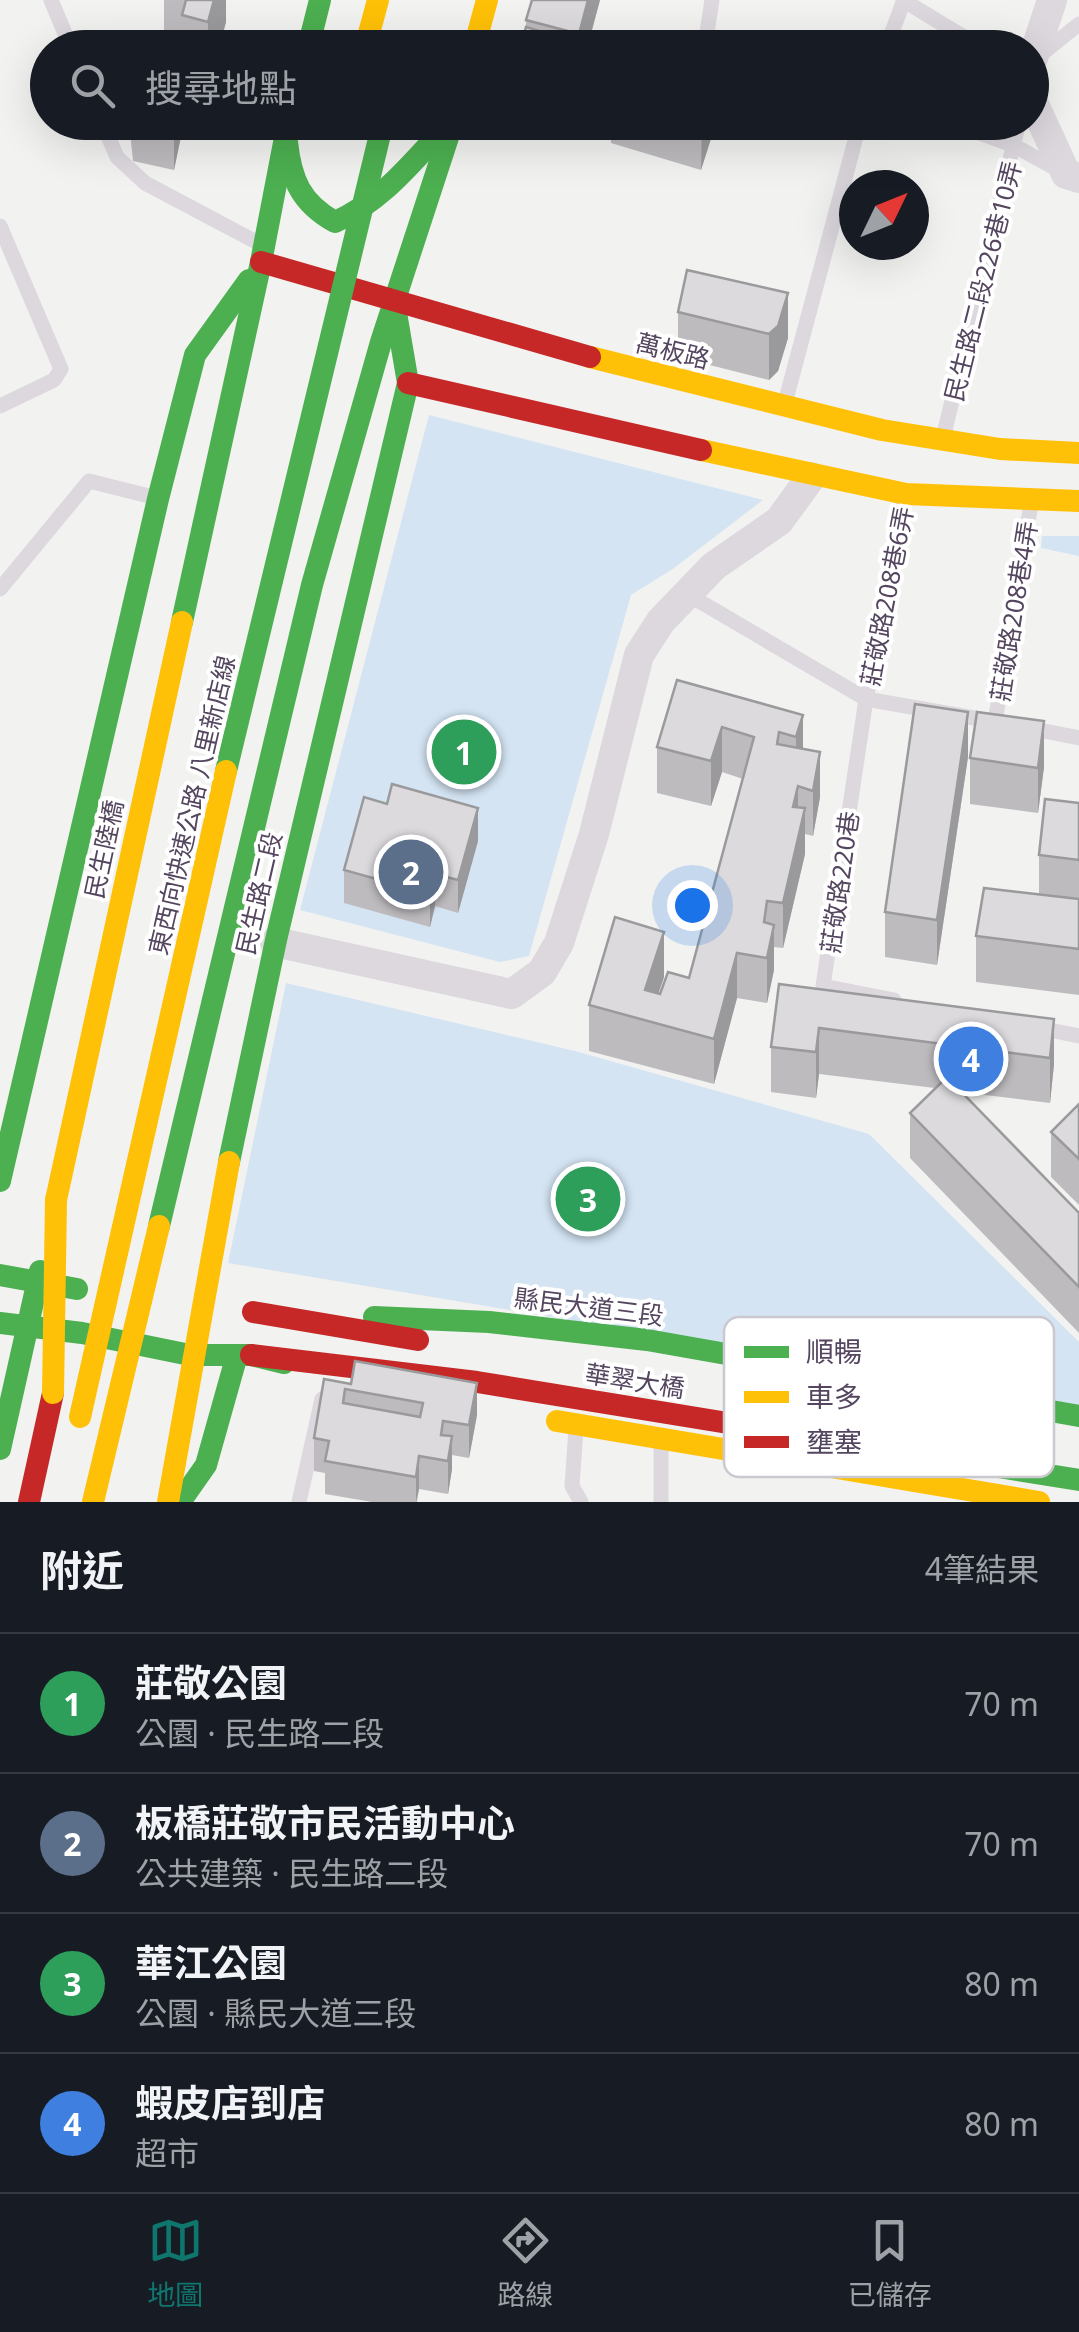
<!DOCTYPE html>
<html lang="zh-TW">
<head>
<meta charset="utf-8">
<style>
  :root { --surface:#171b24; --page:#242831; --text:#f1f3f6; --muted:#9ea1a6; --line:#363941; --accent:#0f766e }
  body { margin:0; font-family:"Noto Sans","Noto Sans TC",sans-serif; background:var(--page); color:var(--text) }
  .compass { position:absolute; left:839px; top:170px; width:90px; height:90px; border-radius:50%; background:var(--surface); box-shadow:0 10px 40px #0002; rotate:47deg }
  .you { position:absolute; left:692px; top:905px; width:35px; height:35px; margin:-25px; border:8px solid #fff; border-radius:50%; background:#1a73e8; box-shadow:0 0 0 15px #1a73e833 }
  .badge { display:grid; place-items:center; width:65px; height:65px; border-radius:50%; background:var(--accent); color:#fff; font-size:32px; font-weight:700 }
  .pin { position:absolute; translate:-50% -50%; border:5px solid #fff; box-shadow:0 2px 10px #0006 }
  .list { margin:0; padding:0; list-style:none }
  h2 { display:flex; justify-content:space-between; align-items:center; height:130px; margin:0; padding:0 40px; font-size:42px }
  h2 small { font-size:32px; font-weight:400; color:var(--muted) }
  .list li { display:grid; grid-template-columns:65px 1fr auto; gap:30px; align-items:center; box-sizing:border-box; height:140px; padding:0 40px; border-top:2px solid var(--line) }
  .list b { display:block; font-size:38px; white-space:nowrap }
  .list p { margin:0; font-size:32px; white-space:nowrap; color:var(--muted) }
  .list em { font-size:32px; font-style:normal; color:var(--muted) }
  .icon { flex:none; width:55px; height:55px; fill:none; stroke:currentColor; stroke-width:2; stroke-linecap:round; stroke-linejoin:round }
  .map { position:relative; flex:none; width:1079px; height:1502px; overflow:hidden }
  .search { position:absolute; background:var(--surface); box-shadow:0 10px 40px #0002; left:30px; right:30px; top:30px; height:110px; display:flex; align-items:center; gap:25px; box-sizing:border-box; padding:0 35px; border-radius:55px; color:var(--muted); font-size:38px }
  .sheet { height:690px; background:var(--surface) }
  nav { display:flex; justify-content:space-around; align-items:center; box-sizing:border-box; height:140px; border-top:2px solid var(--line); background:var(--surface); font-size:28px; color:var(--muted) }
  nav a { display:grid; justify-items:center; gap:5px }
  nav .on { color:var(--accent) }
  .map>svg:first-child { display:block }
</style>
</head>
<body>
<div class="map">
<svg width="1079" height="1502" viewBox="0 0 1079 1502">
  <rect width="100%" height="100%" fill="#f2f2f1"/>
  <!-- green -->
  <g fill="#d4e4f3">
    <polygon points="429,415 763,500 674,568 631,595 529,956 500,962 300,910"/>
    <polygon points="1042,536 1079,536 1079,556 1041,548"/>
    <polygon points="286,983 575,1051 869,1134 1079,1342 1079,1405 228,1263"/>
  </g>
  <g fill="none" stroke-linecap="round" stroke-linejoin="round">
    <!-- lane -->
    <g stroke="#dcd8de" stroke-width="15">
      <polyline points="51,0 71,48"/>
      <polyline points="712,0 706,39 731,48"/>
      <polyline points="903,0 982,48"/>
      <polyline points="886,48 904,0"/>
      <polyline points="1039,56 1079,24"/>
      <polyline points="102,122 117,157 145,183 260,244"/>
      <polyline points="949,122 1015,146 1060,171"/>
      <polyline points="0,226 61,369 54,380 0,406"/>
      <polyline points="785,403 860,122"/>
      <polyline points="944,434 1019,122"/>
      <polyline points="0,589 89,481 153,497"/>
      <polyline points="687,594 866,699 997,722"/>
      <polyline points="995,722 1031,504"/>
      <polyline points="1024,727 1079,738"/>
      <polyline points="894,1000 823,986 866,699 905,498"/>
      <polyline points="1034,1027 1079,1036"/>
      <polyline points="576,1429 572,1486 581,1502"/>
      <polyline points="299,1502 322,1399"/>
      <polyline points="661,1502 661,1445"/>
    </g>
    <!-- street -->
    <g stroke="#dcd8de" stroke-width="30">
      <polyline points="1032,61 1052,0"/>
      <polyline points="1032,100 1066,174 1079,178"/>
      <polyline points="275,942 512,994 542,972 559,943 594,834 639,655 661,621 714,566 779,521 811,477"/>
    </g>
    <!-- fast -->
    <g stroke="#4caf50" stroke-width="22">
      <polyline points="308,48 320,0"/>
      <path d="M 287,142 C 291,180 301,203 335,222 C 383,201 413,161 448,124"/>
      <polyline points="182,622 261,262 288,122"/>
      <polyline points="229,1162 276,940 408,383 394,301"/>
      <polyline points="0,1181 158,499 195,355 249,280"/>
      <polyline points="159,1226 312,585 381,342 453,122"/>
      <polyline points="0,1275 77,1289"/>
      <polyline points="374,1317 489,1322 647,1340 1079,1416"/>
      <polyline points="0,1323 82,1333 190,1355 251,1355 284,1363"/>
      <polyline points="734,1424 1079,1480"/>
      <polyline points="180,1502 206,1465 237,1355"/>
    </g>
    <!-- slow -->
    <g stroke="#ffc107" stroke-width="22">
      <polyline points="365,48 378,0"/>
      <polyline points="474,48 487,0"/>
      <polyline points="590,357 882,430 1000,449 1079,453"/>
      <polyline points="701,450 906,494 1079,501"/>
      <polyline points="56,1200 182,622"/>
      <polyline points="557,1421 1039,1502"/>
      <polyline points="168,1502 229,1162"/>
    </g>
    <!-- jam -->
    <g stroke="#c62828" stroke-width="22">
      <polyline points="261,262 590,357"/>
      <polyline points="408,383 701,450"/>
      <polyline points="253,1312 418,1340"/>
      <polyline points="251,1355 477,1382 734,1424"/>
      <polyline points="29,1502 53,1393"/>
    </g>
    <!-- fast-bridge -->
    <g stroke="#4caf50" stroke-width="22">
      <polyline points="226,771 383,122"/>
      <polyline points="0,1449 40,1271"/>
    </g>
    <!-- slow-bridge -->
    <g stroke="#ffc107" stroke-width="22">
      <polyline points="53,1393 56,1200"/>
      <polyline points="80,1417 226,771"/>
      <polyline points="93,1502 159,1226"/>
    </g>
  </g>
  <!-- wall -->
  <g fill="#bdbbbe">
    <polygon points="164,0 226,0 226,22 219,48 164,48"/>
    <polygon points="600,0 588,45 526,27 526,20"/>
    <polygon points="129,122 184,122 174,170 133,161"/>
    <polygon points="510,122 603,122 598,140 550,125 547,136 510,125"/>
    <polygon points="611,122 715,122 715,126 701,170 611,143"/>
    <polygon points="678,312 788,338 778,371 769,380 678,357"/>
    <polygon points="677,680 803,715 803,749 820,797 813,836 805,834 805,854 783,948 774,947 774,970 767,1003 737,998 714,1084 589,1051 589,1005 664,977 658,994 660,994 689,978 743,779 722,772 711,806 657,793 657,747"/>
    <polygon points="968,757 937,965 885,957 885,912"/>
    <polygon points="970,758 1044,767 1038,813 970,804"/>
    <polygon points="1079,803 1079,995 976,982 976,936 1039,895 1039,855"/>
    <polygon points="478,841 458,913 435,906 430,927 344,903 344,870"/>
    <polygon points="779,984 1054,1019 1054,1064 1050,1103 961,1092 1079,1213 1079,1333 910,1158 910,1113 935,1088 819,1074 816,1098 771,1092 771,1047"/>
    <polygon points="1079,1104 1079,1205 1051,1177 1051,1132"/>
    <polygon points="324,1379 477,1415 469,1458 452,1455 452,1469 448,1494 419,1489 417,1502 372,1502 325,1494 325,1473 314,1471 314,1438"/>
  </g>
  <!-- shaded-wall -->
  <g fill="#9a999b">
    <polygon points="214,0 226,0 226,22 219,48 208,48 208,22"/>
    <polygon points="588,0 600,0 587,48 579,48 579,34"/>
    <polygon points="174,122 184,122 174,170"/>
    <polygon points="598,122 603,122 598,140"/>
    <polygon points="702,122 715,122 715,126 701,170"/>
    <polygon points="788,293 788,338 778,371 769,380 769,334"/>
    <polygon points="968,712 968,757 937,965 937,920"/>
    <polygon points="803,715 803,760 796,782 796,737"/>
    <polygon points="1044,721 1044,767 1038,813 1038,768"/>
    <polygon points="722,727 722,772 711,806 711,761"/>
    <polygon points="820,752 820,797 813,836 813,791"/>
    <polygon points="798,786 798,831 793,807"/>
    <polygon points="478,808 478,841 458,913 458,880"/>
    <polygon points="805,808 805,854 783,948 783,903"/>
    <polygon points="435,874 435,906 430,927 430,894"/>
    <polygon points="774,925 774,970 767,1003 767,958"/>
    <polygon points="664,932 664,977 649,1021 645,990"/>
    <polygon points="737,953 737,998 714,1084 714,1039"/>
    <polygon points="1054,1019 1054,1064 1050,1103 1050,1058"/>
    <polygon points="819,1028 819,1074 816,1098 816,1052"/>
    <polygon points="477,1383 477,1415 469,1458 469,1425"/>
    <polygon points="452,1436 452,1469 448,1494 448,1461"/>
    <polygon points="419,1456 419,1489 416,1502 416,1477"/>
  </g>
  <!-- building -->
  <g fill="#dcdadd" stroke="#9a999b" stroke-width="2.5" fill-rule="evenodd">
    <polygon points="186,0 214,0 208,22 182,15"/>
    <polygon points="532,0 588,0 579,34 526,20"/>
    <polygon points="526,27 596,48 520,48"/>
    <polygon points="687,270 788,293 778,326 769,334 678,312"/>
    <polygon points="677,680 803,715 796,737 779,732 777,744 820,752 813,791 798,786 793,807 805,808 783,903 767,901 764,922 774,925 767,958 737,953 714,1039 589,1005 615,917 664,932 645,990 660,994 668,972 689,978 754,737 722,727 711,761 657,747"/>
    <polygon points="915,704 968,712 937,920 885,912"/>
    <polygon points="977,712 1044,721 1038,768 970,758"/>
    <polygon points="392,784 478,808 458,880 435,874 430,894 344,870 364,797 387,804"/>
    <polygon points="1045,799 1079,803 1079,860 1039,855"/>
    <polygon points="984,888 1079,899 1079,949 976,936"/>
    <polygon points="779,984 1054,1019 1050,1058 819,1028 816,1052 771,1047"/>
    <polygon points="947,1077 1079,1213 1079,1287 910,1113"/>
    <polygon points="1079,1104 1079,1159 1051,1132"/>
    <path d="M 355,1361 L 477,1383 L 469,1425 L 443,1421 L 441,1435 L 452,1436 L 448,1461 L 419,1456 L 416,1477 L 325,1461 L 329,1441 L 314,1438 L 324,1379 L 351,1384 ZM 345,1389 L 423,1403 L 420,1417 L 343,1403 Z"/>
  </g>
  <g text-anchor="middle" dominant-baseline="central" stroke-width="8" stroke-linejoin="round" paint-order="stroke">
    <!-- street labels -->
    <g font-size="25" fill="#554660" stroke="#fff">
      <text transform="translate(982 281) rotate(-76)">民生路二段226巷10弄</text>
      <text transform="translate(673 350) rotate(14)">萬板路</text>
      <text transform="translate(886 596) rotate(-79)">莊敬路208巷6弄</text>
      <text transform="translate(1013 611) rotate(-81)">莊敬路208巷4弄</text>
      <text transform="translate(191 805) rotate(-77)">東西向快速公路 八里新店線</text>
      <text transform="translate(103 849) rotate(-78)">民生陸橋</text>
      <text transform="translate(839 882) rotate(-82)">莊敬路220巷</text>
      <text transform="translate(258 893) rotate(-77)">民生路二段</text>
      <text transform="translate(589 1306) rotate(7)">縣民大道三段</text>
      <text transform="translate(635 1380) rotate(9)">華翠大橋</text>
    </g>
  </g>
  <!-- legend -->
  <rect x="724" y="1317" width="330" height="160" rx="15" fill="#fff" stroke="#ccc8cf" stroke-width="2.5"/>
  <rect x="744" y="1346" width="45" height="12" fill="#4caf50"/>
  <rect x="744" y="1391" width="45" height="12" fill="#ffc107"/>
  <rect x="744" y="1436" width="45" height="12" fill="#c62828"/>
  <g font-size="28" fill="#554660">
    <text x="806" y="1362">順暢</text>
    <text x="806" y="1407">車多</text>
    <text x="806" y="1452">壅塞</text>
  </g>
</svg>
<svg class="compass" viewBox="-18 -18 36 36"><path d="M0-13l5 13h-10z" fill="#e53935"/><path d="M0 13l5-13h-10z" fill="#9ea1a6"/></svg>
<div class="you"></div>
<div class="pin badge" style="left:464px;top:752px;background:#2e9e5b">1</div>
<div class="pin badge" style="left:411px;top:872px;background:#5c6f8a">2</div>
<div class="pin badge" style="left:588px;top:1199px;background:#2e9e5b">3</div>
<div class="pin badge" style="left:971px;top:1059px;background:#3f7fe0">4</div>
<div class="search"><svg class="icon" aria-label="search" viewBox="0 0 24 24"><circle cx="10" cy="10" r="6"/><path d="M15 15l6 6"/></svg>搜尋地點</div>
</div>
<section class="sheet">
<h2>附近<small>4筆結果</small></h2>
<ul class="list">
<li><span class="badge" style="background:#2e9e5b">1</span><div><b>莊敬公園</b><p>公園 · 民生路二段</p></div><em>70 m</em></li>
<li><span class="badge" style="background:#5c6f8a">2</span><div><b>板橋莊敬市民活動中心</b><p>公共建築 · 民生路二段</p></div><em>70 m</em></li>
<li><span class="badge" style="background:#2e9e5b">3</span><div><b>華江公園</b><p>公園 · 縣民大道三段</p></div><em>80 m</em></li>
<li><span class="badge" style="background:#3f7fe0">4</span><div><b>蝦皮店到店</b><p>超市</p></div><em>80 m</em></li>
</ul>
</section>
<nav>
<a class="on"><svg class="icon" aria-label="map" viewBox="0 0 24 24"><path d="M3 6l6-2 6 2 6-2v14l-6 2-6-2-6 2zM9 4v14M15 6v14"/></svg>地圖</a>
<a><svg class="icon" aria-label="directions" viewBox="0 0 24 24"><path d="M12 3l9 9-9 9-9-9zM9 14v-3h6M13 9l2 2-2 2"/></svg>路線</a>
<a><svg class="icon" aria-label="saved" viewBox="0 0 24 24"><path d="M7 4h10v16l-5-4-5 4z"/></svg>已儲存</a>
</nav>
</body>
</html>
